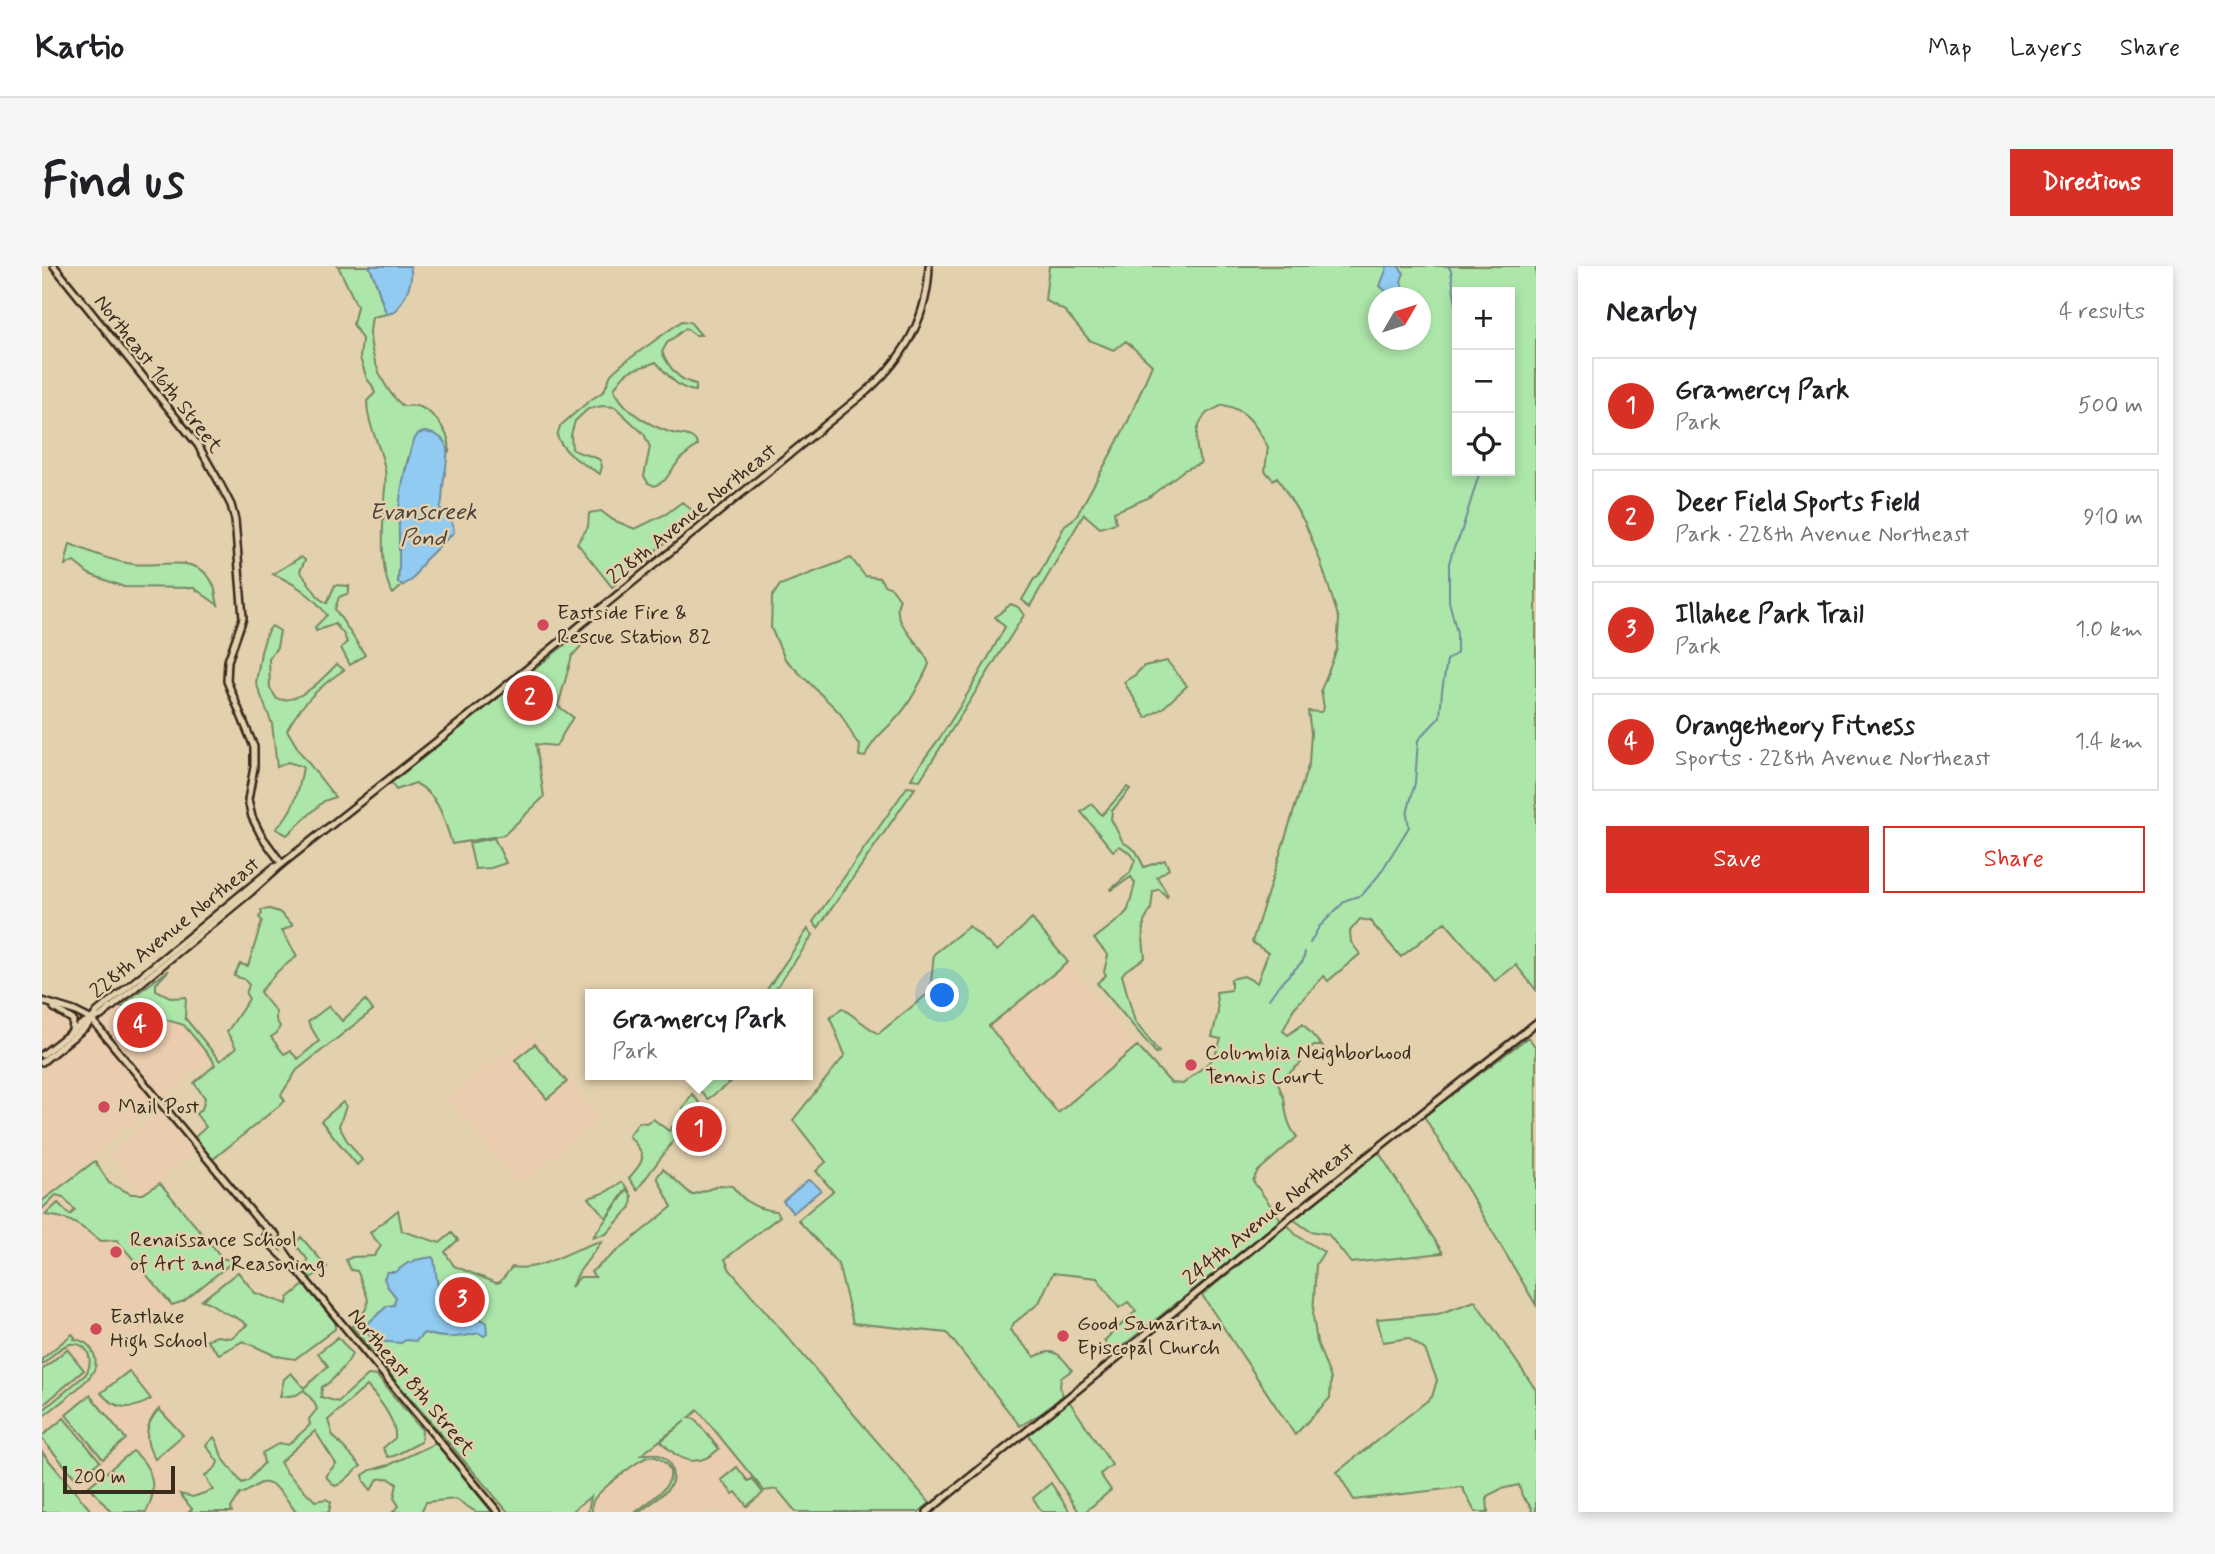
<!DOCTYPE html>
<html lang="en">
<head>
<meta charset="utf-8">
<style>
  :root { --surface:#fff; --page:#f6f6f6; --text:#202124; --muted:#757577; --line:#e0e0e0; --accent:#d93025 }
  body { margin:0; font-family:Mynerve,sans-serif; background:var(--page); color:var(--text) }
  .controls { position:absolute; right:21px; top:21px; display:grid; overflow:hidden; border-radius:0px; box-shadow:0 4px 10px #0003 }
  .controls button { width:63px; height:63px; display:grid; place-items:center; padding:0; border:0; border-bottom:2px solid var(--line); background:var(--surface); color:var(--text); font:35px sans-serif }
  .compass { position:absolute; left:1326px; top:21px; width:63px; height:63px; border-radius:50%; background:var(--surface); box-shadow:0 4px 10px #0003; rotate:51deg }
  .scale { position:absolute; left:21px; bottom:18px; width:112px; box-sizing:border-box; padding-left:7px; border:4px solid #3b2a1e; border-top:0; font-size:19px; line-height:24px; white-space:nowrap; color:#3b2a1e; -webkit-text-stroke:5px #e3d1ae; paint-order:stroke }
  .you { position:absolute; left:901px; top:730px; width:24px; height:24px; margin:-18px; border:5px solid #fff; border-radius:50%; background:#1a73e8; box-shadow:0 0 0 10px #1a73e833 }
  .badge { display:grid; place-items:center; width:46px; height:46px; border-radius:50%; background:var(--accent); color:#fff; font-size:23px; font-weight:700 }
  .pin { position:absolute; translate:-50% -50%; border:4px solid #fff; box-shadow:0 2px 7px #0006 }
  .popup { position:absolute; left:543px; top:723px; width:228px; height:91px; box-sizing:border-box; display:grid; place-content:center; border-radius:0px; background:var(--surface); filter:drop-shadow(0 2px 5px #0005); font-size:23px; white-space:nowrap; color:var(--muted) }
  .popup b { font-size:26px; color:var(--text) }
  .popup::after { content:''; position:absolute; left:50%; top:100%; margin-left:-14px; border:14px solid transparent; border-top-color:var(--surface) }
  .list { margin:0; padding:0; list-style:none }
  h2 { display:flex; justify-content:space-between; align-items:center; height:91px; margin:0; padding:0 28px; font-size:30px }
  h2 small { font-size:23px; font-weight:400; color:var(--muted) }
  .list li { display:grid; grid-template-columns:46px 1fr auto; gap:21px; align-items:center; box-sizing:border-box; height:98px; margin:0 14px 14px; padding:0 14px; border:2px solid var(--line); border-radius:0px }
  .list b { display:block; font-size:26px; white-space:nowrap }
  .list p { margin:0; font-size:23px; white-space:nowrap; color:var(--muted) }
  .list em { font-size:23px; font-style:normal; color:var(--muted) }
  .actions { display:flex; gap:14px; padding:21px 28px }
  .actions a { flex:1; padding:16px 0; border:2px solid var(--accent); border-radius:0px; text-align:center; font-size:24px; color:var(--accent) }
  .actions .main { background:var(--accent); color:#fff }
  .icon { flex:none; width:38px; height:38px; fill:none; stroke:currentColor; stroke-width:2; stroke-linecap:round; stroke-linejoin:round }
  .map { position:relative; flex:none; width:1494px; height:1246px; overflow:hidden; border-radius:0px }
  header { display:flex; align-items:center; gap:42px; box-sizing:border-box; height:98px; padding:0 35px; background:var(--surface); border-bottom:2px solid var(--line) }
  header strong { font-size:33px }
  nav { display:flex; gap:38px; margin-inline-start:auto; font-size:24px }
  .intro { display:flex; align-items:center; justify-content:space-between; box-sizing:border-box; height:168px; padding:0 42px }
  h1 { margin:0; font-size:49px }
  .button { padding:18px 32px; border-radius:0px; background:var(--accent); color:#fff; font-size:24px; font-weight:700 }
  main { display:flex; gap:42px; padding:0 42px }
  aside { flex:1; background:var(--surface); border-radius:0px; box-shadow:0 4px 10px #0003 }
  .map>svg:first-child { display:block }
</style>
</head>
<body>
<header>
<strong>Kartio</strong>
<nav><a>Map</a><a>Layers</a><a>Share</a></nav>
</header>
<div class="intro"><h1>Find us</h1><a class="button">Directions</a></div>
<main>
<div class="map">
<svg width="1494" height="1246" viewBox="0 0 1494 1246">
  <rect width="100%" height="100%" fill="#e3d1ae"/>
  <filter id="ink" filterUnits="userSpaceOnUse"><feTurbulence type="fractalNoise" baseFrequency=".0143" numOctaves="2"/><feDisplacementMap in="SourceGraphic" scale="14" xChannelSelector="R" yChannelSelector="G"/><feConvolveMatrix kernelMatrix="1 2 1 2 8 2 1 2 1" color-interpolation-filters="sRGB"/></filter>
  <g filter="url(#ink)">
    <!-- built -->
    <g fill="#eaccae">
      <polygon points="1026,696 1095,780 1016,847 947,760"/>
      <polygon points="78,740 142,759 170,793 0,932 0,804"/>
      <polygon points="0,741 18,747 25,762 0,783"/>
      <polygon points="489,767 560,852 477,919 404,832"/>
      <polygon points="118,845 153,886 101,929 67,887"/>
      <polygon points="30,914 136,1039 80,1087 151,1174 118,1202 150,1244 147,1246 40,1246 0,1209 0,938"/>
      <polygon points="656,1144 722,1225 706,1237 713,1246 529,1246"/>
    </g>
    <!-- green -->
    <g fill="#ade6a9" stroke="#748864" stroke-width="2" fill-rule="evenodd">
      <path d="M 296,0 L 327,0 C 336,16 337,32 345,48 L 330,51 C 329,57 328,63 328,69 C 329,93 342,125 361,140 C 366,140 373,139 378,141 C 393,147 410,170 407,185 C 401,174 395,168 382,166 C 379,169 375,170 373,173 C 370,177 369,184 367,189 C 354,232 360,273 356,317 L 361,319 L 351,328 C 337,306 341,263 342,236 C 342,226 345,214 343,204 C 339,180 325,159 325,135 L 333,127 L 330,119 L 325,113 L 318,92 L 320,73 L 311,58 L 315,40 Z"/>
      <path d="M 1007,0 L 1494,0 L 1494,724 L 1474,699 L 1453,715 L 1403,656 L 1359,691 L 1328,655 L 1318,653 L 1308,665 L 1309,676 L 1318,688 L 1286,715 L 1282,710 L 1252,742 L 1241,765 L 1246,769 L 1261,758 L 1280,780 L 1272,780 L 1257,793 L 1259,797 L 1236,816 C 1237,822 1240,827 1242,832 C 1244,847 1245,859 1255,871 L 1215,906 L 1211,915 L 1239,954 L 1073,1086 L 1067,1082 L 1062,1075 L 1094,1045 L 1086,1036 L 1077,1042 L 1055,1012 L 1011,1007 L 997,1037 L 972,1057 L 968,1064 L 993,1091 C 1012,1080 1018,1088 1030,1104 L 1019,1112 L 1018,1121 L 1021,1129 L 1003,1145 L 978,1160 L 905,1067 L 811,1057 L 796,998 L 756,954 L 791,925 L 774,905 L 784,896 L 751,854 L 803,789 L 788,752 L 800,742 L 836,768 L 888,726 L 892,688 L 927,660 L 955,685 L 990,653 L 1026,696 L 947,760 L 1016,847 L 1095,780 L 1129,817 L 1141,818 L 1172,792 L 1179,773 L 1170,771 L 1176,746 L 1174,726 L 1189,724 L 1189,713 L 1202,710 L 1215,717 L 1226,687 L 1210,676 L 1267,497 L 1269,467 L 1266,445 L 1279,446 L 1282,442 L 1279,424 L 1295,383 L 1297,353 L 1278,294 L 1263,257 L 1235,211 L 1231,214 L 1223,205 L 1226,181 C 1214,161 1207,144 1181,139 C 1177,141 1170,144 1165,147 C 1151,160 1153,182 1159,197 L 1142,204 L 1106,232 L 1072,246 L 1074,257 L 1058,262 L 1042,248 L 988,340 L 980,334 L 992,313 L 996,311 L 1023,259 L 1034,251 L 1072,182 L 1087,153 L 1110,99 L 1084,75 L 1072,84 L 1047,74 L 1023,45 L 1003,34 ZM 1415,26 L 1468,26 L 1468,205 L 1415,205 ZM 1336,32 L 1378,32 L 1378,74 L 1336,74 Z"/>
      <path d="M 640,55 L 648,56 L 659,69 L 653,69 L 644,62 L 625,77 L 620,86 C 627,101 636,115 654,118 L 654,125 C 636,124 625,108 614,96 C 592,106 587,98 572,123 C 582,145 605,158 627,166 C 638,170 650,166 656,179 L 638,193 L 623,214 L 613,220 L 606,217 L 602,210 L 608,181 L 602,168 L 573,141 L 561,140 L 546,143 L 533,155 L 529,169 L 530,183 C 539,189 548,188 558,194 L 560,200 L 558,208 C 540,197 523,189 515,170 L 518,160 L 547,135 L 562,125 L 569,108 L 580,98 Z"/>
      <polygon points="640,236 656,249 570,321 535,277 546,261 547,247 559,245 571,254 593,263 624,248"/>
      <path d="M 28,278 C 49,286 68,295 91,298 C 118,302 156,286 171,318 C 174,324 174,333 176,339 L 152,322 L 82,321 L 47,308 L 32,296 L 23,299 Z"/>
      <path d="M 259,291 L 263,294 L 258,305 L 278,333 L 285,337 L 293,319 L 307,320 L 307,327 L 297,331 L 293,343 L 323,389 L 308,399 L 299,382 L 305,376 L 301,367 L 293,358 L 274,365 L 273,361 L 285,349 C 270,329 254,318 231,308 Z"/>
      <path d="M 809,292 L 823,310 L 838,312 L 842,319 L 850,322 L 858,333 C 846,356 881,377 887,398 C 882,410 868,437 859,447 C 846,463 831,471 823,491 L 817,490 L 818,478 L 815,477 L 798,447 L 743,393 L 729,362 L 730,331 L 738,319 Z"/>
      <path d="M 969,338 L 976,341 L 982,349 L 878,514 L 869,513 C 879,495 892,481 903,464 C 925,431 944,396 963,361 L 953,351 Z"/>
      <path d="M 230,360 L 238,365 L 235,381 L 227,393 L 228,422 L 235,433 C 259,438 280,413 295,398 L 302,404 C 277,420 259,438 245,464 L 258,486 L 293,531 L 282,535 L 245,569 L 234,563 C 252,545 257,525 261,501 L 246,496 L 235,501 L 230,458 L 214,417 L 219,386 L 225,366 Z"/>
      <path d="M 534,370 L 541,378 L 530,390 L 516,440 L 531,451 L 514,480 L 494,478 L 502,531 L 462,569 L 410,578 C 402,553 397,529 373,517 L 354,524 L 349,517 Z"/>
      <polygon points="1125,395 1145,420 1121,442 1104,452 1082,416 1093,409 1102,400"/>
      <polygon points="865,521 873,522 776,662 771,656"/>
      <polygon points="1085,521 1088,523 1070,545 1069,553 1081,576 1094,585 1102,601 1123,594 1127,603 1115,611 1126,629 1125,631 1117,623 1111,626 1109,643 1102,656 1101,672 1103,692 1084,704 1080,709 1093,756 1117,786 1114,787 1055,717 1064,709 1062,706 1066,689 1052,673 1080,651 1086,644 1093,617 1089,611 1070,624 1069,623 1088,607 1093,594 1090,589 1078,580 1071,585 1039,546 1050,538 1060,549"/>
      <polygon points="452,572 464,597 449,602 433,603 427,577"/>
      <polygon points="228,643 237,646 251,659 240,665 255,690 236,705 218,726 234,746 234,754 238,760 235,767 229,771 242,788 248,785 256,793 277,775 266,756 287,740 300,755 323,734 331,744 255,804 239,829 243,835 170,894 152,872 164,861 154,848 160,843 163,832 152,817 173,799 170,793 142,759 78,740 127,704 114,718 114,724 130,732 144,731 143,752 178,795 194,782 185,766 207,733 204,728 207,719 202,713 192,710 198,698 206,700 220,655 217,651 220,648 219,644"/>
      <polygon points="766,663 771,669 730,728 722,728"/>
      <polygon points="1485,772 1487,772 1494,782 1494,1039 1382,850"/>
      <polygon points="493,778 525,816 505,833 473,794"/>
      <polygon points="663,809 698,809 666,833 654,821"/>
      <path d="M 650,828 L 662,842 L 636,863 L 632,874 L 595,924 L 587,912 C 604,892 605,891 587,870 L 597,856 L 604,857 L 611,853 L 627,865 L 642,845 L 641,842 Z"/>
      <polygon points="301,836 304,840 297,860 304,873 320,894 315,899 279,855"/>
      <polygon points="1336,885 1401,987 1309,997 1286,968 1268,965 1252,954"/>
      <path d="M 53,895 L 67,917 L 89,928 L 101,928 L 118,917 L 181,993 L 194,993 L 142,1035 L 130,1039 L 75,974 L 59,975 C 39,960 28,951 3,949 L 16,937 L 28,949 L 33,944 L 21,931 L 14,929 L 0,943 L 0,935 Z"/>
      <path d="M 621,903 L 650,929 L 679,919 L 690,920 C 703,936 713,943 734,945 L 738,950 L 683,993 L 688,1004 L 888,1237 L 877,1246 L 754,1246 L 735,1223 L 722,1225 L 656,1144 L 647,1152 L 653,1153 L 677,1183 C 655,1203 637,1196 619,1175 L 643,1155 L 599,1189 C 601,1189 609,1187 614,1188 C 630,1192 636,1212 625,1224 C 617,1232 607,1239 598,1246 L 594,1246 C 606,1236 643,1215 622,1196 C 618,1192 612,1190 607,1191 C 598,1192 555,1226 551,1235 C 549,1239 550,1242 550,1246 L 546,1246 L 549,1230 L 529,1246 L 466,1246 L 357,1119 L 310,1060 C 313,1053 316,1052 321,1047 C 331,1035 323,1027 319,1015 C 318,1012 317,1008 315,1005 L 309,1004 L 304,994 L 310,991 L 332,990 L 339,980 L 328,967 L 356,944 L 360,965 L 398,977 L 410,967 L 416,974 L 403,986 L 412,1000 L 454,1017 L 458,1016 L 470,1001 C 501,1006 531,981 560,975 L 537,1006 L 529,1021 L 538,1011 L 553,1011 L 549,1006 L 630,941 L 615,911 Z"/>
      <polygon points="578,917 581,917 585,922 564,952 547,932 564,926"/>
      <polygon points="586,923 590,931 589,941 564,968 551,971"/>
      <polygon points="1246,959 1254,969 1282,986 1274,998 1271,1050 1275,1076 1289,1113 1288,1132 1253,1169 1160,1029"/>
      <polygon points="259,971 285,1001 269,1012 261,1002 266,994 253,978"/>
      <path d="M 196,1006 L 213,1027 L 245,1038 L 246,1032 L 262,1019 L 293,1056 L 293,1063 L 253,1093 L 234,1090 L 201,1075 L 177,1088 L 164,1074 L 175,1070 L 189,1072 L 205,1059 C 195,1050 190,1051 180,1045 C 172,1041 169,1035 160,1034 Z"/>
      <polygon points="1433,1035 1494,1124 1494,1246 1489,1246 1490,1242 1480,1230 1477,1219 1459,1223 1445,1230 1446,1246 1433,1246 1420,1221 1312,1234 1295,1206 1390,1131 1395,1114 1383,1084 1366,1072 1341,1076 1335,1053 1396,1048"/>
      <path d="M 30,1068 L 33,1071 L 32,1073 C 39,1074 46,1077 50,1084 C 54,1091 55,1099 51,1106 C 45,1117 12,1142 0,1151 L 0,1145 L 43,1109 C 53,1097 47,1075 28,1078 C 18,1080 8,1092 0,1099 L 0,1093 Z"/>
      <path d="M 296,1071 L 310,1088 C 306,1098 289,1117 280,1121 L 279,1131 L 296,1136 L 326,1109 L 335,1110 L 380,1164 L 379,1176 L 352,1190 L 346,1191 L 341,1182 L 353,1172 C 355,1154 336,1132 325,1120 L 286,1154 L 291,1170 L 319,1200 C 310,1206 302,1218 293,1220 L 283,1210 L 294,1198 L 273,1165 L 238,1196 L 244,1206 L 273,1235 L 284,1233 L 289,1236 L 287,1246 L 254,1246 C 246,1236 234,1214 219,1217 C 212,1220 207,1226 198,1228 L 189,1242 L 190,1246 L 147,1246 L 150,1243 L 138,1228 L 151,1231 L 171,1224 L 163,1210 L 174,1201 L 176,1196 L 164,1179 L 172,1171 L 175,1176 L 180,1191 L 200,1217 L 206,1215 L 222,1197 L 220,1187 L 238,1177 L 246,1179 L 268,1159 L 267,1153 L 275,1143 L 272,1136 L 262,1124 L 254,1129 L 238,1131 L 242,1113 L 249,1107 L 262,1122 L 286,1100 L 276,1087 Z"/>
      <polygon points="25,1083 42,1104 0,1140 0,1104"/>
      <path d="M 87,1105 L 109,1133 C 91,1145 73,1144 59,1127 Z"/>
      <polygon points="48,1129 84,1173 61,1193 24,1149"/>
      <polygon points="1027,1135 1070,1199 1058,1208 1069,1224 1043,1246 1037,1246 986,1168"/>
      <path d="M 117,1143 L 141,1169 L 113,1193 C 101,1175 102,1159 117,1143 Z"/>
      <polygon points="22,1152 58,1195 35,1214 0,1173 0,1170"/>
      <polygon points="394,1177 450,1246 434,1246 414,1233 384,1236 379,1246 351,1246 357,1240 352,1232 355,1218 346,1212 336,1213 329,1224 322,1215 321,1209 329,1204 347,1199"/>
      <path d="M 91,1185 C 110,1200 117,1224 104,1246 L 69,1246 L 47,1220 Z"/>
      <polygon points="0,1186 50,1246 0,1246"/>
      <polygon points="695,1201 706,1215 710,1213 721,1227 705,1240 694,1226 691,1228 679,1214"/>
      <polygon points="1009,1217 1028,1246 1000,1246 991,1232"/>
    </g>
    <!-- water -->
    <g fill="#91cbf1" stroke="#6f8b9d" stroke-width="2">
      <path d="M 327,0 L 368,0 C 373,16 362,33 353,46 L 345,48 C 337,32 336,16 327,0 Z"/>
      <polygon points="1342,0 1356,0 1362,7 1359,15 1362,26 1349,30 1338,20 1345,2"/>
      <path d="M 382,166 C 417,170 403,197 401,221 C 400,229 401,236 398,243 C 406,249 412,256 412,266 L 383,294 L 370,314 L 361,319 L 356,317 C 359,289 355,261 358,234 C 360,213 366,194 372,174 L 376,168 Z"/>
      <polygon points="766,914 771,916 779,924 751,947 741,935"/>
      <path d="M 390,991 L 392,993 L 397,1028 L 403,1037 L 444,1056 L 445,1068 L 442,1070 L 437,1067 C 417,1072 401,1073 382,1067 L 374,1075 L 364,1074 L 359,1077 L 333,1075 L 322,1064 L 323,1060 L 345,1040 L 352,1039 L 354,1031 L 345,1020 L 342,1012 L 345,1006 L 353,1006 L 367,996 L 370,997 L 373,994 Z"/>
    </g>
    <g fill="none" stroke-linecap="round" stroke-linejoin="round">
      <!-- stream -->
      <g stroke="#6f8b9d" stroke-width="2">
        <polyline points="1406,0 1409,5 1415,46"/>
        <polyline points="1268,677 1277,661 1304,634 1320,629 1337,609 1367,561 1365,548 1373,517 1376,474 1398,451 1400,425 1405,394 1415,387 1415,367 1407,335 1407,297 1412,281 1418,270 1438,205"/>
        <polyline points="1227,733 1237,719 1261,695 1263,686"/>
      </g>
      <defs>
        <g id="secondary">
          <polyline points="12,0 156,179 176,214 189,239 193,254 201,352 186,395 185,415 212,481 212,501 206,534 210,551 219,569 240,598"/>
          <polyline points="0,735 32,745 50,754 216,954 229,965"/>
          <polyline points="12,742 31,754 30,766"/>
          <path d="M 0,789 L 41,757 L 59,750 L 209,626 L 240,598 L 438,441 L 825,125 C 862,92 886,50 887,0"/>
          <polyline points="0,796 45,760 55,746 232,601 240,598"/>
          <circle cx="229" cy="972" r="6"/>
          <polyline points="235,974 257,1006"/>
          <polyline points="228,978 257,1006 456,1246"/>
          <polyline points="885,1246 1246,953 1494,757"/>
        </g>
      </defs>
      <!-- secondary casing -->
      <use href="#secondary" stroke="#3b2a1e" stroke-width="10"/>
      <!-- secondary -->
      <use href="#secondary" stroke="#e3d1ae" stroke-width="5"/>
    </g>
  </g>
  <!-- markers -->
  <g fill="#d1495b" stroke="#e3d1ae" stroke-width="2.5">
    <circle cx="501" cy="359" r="7"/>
    <circle cx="1149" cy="799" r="7"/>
    <circle cx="62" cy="841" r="7"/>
    <circle cx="74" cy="986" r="7"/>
    <circle cx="54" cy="1063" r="7"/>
    <circle cx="1021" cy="1070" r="7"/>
  </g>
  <g text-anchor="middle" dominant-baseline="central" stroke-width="5" stroke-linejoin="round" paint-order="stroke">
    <!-- street labels -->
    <g font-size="21" fill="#3b2a1e" stroke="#e3d1ae">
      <text transform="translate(116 108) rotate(52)">Northeast 16th Street</text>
      <text transform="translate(650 248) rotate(-39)">228th Avenue Northeast</text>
      <text transform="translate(133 662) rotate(-39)">228th Avenue Northeast</text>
      <text transform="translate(1227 948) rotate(-39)">244th Avenue Northeast</text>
      <text transform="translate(369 1116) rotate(50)">Northeast 8th Street</text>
    </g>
    <!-- poi labels -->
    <g font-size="21" fill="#3b2a1e" stroke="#e3d1ae" text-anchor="start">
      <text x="515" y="347">Eastside Fire &amp;<tspan x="515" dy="24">Rescue Station 82</tspan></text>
      <text x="1163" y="787">Columbia Neighborhood<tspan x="1163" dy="24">Tennis Court</tspan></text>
      <text x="76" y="841">Mail Post</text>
      <text x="88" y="974">Renaissance School<tspan x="88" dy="24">of Art and Reasoning</tspan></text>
      <text x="68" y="1051">Eastlake<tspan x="68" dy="24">High School</tspan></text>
      <text x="1035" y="1058">Good Samaritan<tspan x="1035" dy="24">Episcopal Church</tspan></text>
    </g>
    <!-- water labels -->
    <g font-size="23" font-style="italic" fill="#48423e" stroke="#e3d1ae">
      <text x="381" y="247">Evanscreek<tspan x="381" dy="26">Pond</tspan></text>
    </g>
  </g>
</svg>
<div class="controls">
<button>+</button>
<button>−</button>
<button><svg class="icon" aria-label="locate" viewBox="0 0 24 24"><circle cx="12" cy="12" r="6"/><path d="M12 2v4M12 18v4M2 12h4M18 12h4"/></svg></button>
</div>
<svg class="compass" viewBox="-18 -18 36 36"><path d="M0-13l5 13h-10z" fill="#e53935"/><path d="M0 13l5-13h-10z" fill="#757577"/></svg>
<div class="scale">200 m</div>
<div class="you"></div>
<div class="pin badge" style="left:657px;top:863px">1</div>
<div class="popup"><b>Gramercy Park</b>Park</div>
<div class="pin badge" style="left:488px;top:432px">2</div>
<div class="pin badge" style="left:420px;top:1034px">3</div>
<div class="pin badge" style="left:98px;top:759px">4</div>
</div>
<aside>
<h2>Nearby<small>4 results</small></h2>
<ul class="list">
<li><span class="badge">1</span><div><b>Gramercy Park</b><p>Park</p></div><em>500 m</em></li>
<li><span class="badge">2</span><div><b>Deer Field Sports Field</b><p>Park · 228th Avenue Northeast</p></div><em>910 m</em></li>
<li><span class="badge">3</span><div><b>Illahee Park Trail</b><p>Park</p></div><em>1.0 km</em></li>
<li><span class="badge">4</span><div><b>Orangetheory Fitness</b><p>Sports · 228th Avenue Northeast</p></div><em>1.4 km</em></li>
</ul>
<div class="actions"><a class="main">Save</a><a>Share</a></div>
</aside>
</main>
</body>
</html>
